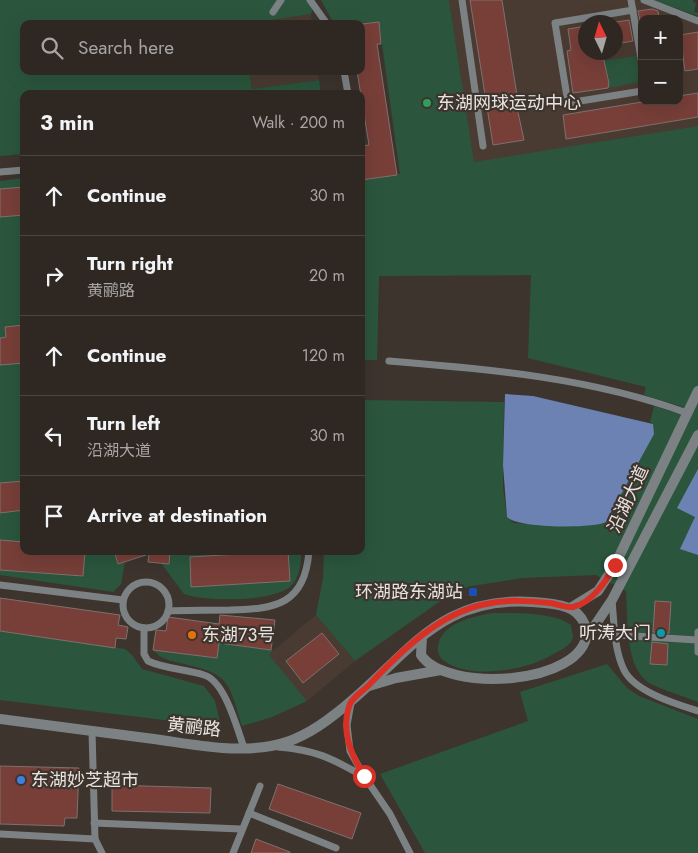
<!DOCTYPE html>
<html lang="en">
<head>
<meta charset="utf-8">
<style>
  :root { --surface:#2e2722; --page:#362f2a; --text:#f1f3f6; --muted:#a7a5a5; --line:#494440 }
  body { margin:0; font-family:Jost,"Noto Sans SC",sans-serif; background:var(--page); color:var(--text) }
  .controls { position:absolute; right:15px; top:15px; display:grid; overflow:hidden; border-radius:10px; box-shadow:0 5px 20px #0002 }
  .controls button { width:45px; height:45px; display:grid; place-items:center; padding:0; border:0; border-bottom:1px solid var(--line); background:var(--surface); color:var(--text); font:25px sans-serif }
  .compass { position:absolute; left:578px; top:15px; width:45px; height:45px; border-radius:50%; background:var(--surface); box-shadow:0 5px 20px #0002; rotate:355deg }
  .stop { position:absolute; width:15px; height:15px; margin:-11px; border:4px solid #d93025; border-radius:50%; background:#fff }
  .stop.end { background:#d93025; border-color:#fff; box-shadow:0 1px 5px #0008 }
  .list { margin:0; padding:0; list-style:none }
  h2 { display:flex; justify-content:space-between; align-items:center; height:65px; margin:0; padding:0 20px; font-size:21px }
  h2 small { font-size:16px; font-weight:400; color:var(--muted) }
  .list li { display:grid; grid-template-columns:32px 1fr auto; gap:15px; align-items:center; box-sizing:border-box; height:80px; padding:0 20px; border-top:1px solid var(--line) }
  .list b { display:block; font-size:19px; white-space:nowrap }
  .list p { margin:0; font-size:16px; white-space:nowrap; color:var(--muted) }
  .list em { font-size:16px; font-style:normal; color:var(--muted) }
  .icon { flex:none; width:28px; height:28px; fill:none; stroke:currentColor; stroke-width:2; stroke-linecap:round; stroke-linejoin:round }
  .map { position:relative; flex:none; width:698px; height:853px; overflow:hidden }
  .search { position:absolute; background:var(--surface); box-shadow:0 5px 20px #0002; left:20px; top:20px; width:345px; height:55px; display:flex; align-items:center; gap:12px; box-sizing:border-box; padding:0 18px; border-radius:10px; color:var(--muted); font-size:19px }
  .panel { position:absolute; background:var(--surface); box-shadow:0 5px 20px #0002; left:20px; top:90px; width:345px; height:465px; border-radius:10px }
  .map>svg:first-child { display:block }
</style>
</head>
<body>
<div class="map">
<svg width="698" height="853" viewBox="0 0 698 853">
  <rect width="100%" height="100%" fill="#3d342e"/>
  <!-- built -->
  <g fill="#4a3b32" fill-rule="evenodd">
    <path d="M 449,0 L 637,0 L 698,24 L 698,126 L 474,163 ZM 642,19 L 679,19 L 679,101 L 642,101 ZM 586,22 L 616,22 L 616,52 L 586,52 Z"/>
    <polygon points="311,14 312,24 243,24 243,23"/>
    <polygon points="249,71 318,71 319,80 252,89"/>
    <polygon points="316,615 355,661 307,701 268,655"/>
  </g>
  <!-- green -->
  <g fill="#2b563d">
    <polygon points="0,0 315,0 311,14 243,24 24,24 24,71 249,71 252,89 319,80 321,94 24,94 24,154 0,156"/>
    <path d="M 321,0 L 449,0 L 474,162 L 698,126 L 698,702 C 683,696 666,691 651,684 C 624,669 628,618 626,591 L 596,575 L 522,578 L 472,586 L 456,591 L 439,602 L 355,661 L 316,615 L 323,578 L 324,551 L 361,551 L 361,400 L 504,402 L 503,487 L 507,517 L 514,523 L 584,526 L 653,424 L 650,422 L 654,406 L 680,414 L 683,407 L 644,395 L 646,387 L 528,358 L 531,275 L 379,276 L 377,360 L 361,360 L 361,180 L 400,174 L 379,22 L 334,24 Z"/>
    <polygon points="653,0 693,0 693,2 696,3 694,12 698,13 698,16"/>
    <polygon points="636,56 640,82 608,88 609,77 603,61"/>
    <polygon points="24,178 24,551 114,551 118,564 125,562 121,584 113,592 0,575 0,181"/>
    <path d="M 170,551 L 301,551 C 302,563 299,579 290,587 C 270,602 207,602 184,594 L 161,563 L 169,564 Z"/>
    <path d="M 493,613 C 514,613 554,612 571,625 L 573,638 C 569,648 558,651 550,656 C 524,671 468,680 443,660 C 439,657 437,652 438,647 C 440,623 474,616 493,613 Z"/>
    <polygon points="0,631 125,649 132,655 142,669 204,686 215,701 221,727 0,700"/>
    <path d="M 219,643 L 271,650 L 273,651 L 269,655 L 307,701 L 272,717 L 242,726 C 228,679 229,674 180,663 C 168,660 161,659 153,650 L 216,658 Z"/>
    <polygon points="607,664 627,688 639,696 698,719 698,853 425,853 380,774 528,721 520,692"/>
  </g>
  <!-- water -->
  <g fill="#6b82b2">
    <path d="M 505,394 L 533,396 L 653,424 L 654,434 L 606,522 C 592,529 517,528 507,517 L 503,465 Z"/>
    <polygon points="698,469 698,555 680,549 695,517 677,508"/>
  </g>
  <!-- building -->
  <g fill="#773f38" stroke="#7e716f">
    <polygon points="470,0 502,0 518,102 516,103 524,140 493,145"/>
    <polygon points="652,9 658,11 659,19 642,19 642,31 638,11"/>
    <polygon points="629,20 633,41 616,44 616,22"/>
    <polygon points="379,22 381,44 377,44 397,175 361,180 361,146 369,145 357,71 361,71 361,24"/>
    <polygon points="586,26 586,52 602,52 609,83 608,88 573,93 567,51 571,50 568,29"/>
    <polygon points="698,32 698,69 685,71 680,35"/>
    <polygon points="698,93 698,117 566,139 563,115 648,101 679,101 679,96"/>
    <polygon points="24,187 24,215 0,217 0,189"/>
    <polygon points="24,325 24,363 0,365 0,338 6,337 5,327"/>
    <polygon points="24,481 24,510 0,513 0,483"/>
    <polygon points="0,540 24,542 24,551 85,551 83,576 0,570"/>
    <polygon points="114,551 170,551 169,564 148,562 149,554 118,564"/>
    <polygon points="288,551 290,581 191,587 190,557"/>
    <polygon points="0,598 120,615 118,625 128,627 126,639 116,638 115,648 0,631"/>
    <polygon points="655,601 671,602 669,633 653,632"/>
    <polygon points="220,615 275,620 271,650 219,643 217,658 153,650 156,630 166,631 168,617 219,624"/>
    <polygon points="322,633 339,654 303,683 286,661"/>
    <polygon points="652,642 668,644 667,665 650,664"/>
    <polygon points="0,766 79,768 77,818 65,818 64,826 0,824"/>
    <polygon points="278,784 361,813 352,839 269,809"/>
    <polygon points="112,785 211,788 210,813 112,811"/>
    <polygon points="256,839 290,852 290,853 251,853"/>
  </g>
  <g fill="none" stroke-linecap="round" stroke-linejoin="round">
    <!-- lane -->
    <g stroke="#7c8284" stroke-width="7">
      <polyline points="310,0 327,24"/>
      <polyline points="462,0 483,146"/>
      <polyline points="631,0 642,64"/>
      <polyline points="644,0 698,21"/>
      <polyline points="633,10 555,23 568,103 642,91"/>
      <polyline points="273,12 281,0"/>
      <polyline points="344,71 348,94"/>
      <polyline points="0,172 24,170"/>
      <path d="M 389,361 C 489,369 592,378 687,413"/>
      <circle cx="146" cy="605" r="23"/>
      <polyline points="0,585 123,600"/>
      <path d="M 612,600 C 614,621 614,650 624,670 C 635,692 676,704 698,711"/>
      <path d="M 168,611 C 189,610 210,610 230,610 C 275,609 305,605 309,551"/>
      <path d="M 144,628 L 144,654 L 148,661 C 165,669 186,669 204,675 C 225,681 237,728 244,748"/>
      <polyline points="698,632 698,652"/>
      <polyline points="617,635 697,640"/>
      <polyline points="351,703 347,725 350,751 364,776 390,814 410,853"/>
      <polyline points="92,731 95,839 102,853"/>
      <path d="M 278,747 C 316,750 331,758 363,776"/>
      <polyline points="249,813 336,848"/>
      <polyline points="94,823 241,829"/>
      <polyline points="0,834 95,839"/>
      <polyline points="233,853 260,786"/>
    </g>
    <!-- street -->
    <g stroke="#7c8284" stroke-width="10">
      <polyline points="572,607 598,591 615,565 698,391"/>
      <polyline points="587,637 612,600 698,435"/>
      <polyline points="369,686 396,678 441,670"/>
      <path d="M 0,719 C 51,726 103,732 154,739 C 191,744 233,753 271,746 C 295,742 315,730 334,715 C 409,658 436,590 545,603 C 566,605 582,609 587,632 C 584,686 446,693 421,655 L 422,637"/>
    </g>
  </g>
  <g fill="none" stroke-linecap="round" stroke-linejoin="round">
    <!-- route -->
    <path stroke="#d93025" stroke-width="6" d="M 364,776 C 351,754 340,730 350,704 C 353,697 363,691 369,685 C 400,652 439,613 486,604 C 507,599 529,601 550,603 C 557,604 567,608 573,607 C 593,602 606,581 615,565"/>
  </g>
  <!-- markers -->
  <circle fill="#2e9e5b" stroke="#3d342e" stroke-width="2" cx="427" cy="103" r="5"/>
  <rect fill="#1a4fb4" stroke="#3d342e" stroke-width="2" x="468" y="587" width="10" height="10" rx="2.5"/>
  <circle fill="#0f9aa8" stroke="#3d342e" stroke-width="2" cx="661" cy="633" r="5"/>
  <circle fill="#e8710a" stroke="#3d342e" stroke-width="2" cx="192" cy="635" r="5"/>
  <circle fill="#3f7fe0" stroke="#3d342e" stroke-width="2" cx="21" cy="780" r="5"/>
  <g text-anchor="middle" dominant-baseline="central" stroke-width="4.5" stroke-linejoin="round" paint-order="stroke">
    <!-- poi labels -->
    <g font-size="18" fill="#e9e3df" stroke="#3d342e" text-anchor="start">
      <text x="437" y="103">东湖网球运动中心</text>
      <text x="463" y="592" text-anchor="end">环湖路东湖站</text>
      <text x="651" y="633" text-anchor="end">听涛大门</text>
      <text x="202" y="635">东湖73号</text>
      <text x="31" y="780">东湖妙芝超市</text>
    </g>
    <!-- street labels -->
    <g font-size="18" fill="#e9e3df" stroke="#3d342e">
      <text transform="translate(628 499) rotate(-65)">沿湖大道</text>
      <text transform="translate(194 727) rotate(6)">黄鹂路</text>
    </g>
  </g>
</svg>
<div class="controls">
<button>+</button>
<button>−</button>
</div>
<svg class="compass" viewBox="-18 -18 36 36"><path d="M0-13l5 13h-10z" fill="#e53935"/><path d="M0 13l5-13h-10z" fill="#a7a5a5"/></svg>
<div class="stop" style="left:364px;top:776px"></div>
<div class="stop end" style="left:615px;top:565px"></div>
<div class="search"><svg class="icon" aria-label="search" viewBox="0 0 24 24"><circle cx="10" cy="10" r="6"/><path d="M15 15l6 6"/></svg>Search here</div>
<section class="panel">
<h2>3 min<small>Walk · 200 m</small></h2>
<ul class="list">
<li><svg class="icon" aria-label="ahead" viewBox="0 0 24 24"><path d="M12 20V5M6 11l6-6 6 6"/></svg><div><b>Continue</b></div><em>30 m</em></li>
<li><svg class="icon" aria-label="right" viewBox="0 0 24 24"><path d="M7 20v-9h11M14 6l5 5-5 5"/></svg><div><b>Turn right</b><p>黄鹂路</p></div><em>20 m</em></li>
<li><svg class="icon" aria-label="ahead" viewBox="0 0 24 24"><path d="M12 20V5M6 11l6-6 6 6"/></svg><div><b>Continue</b></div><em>120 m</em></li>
<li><svg class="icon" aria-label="left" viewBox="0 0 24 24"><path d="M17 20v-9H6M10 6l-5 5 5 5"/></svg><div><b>Turn left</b><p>沿湖大道</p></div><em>30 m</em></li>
<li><svg class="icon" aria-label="arrive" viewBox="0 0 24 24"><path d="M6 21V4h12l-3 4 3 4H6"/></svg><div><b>Arrive at destination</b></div></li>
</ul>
</section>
</div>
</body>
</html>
